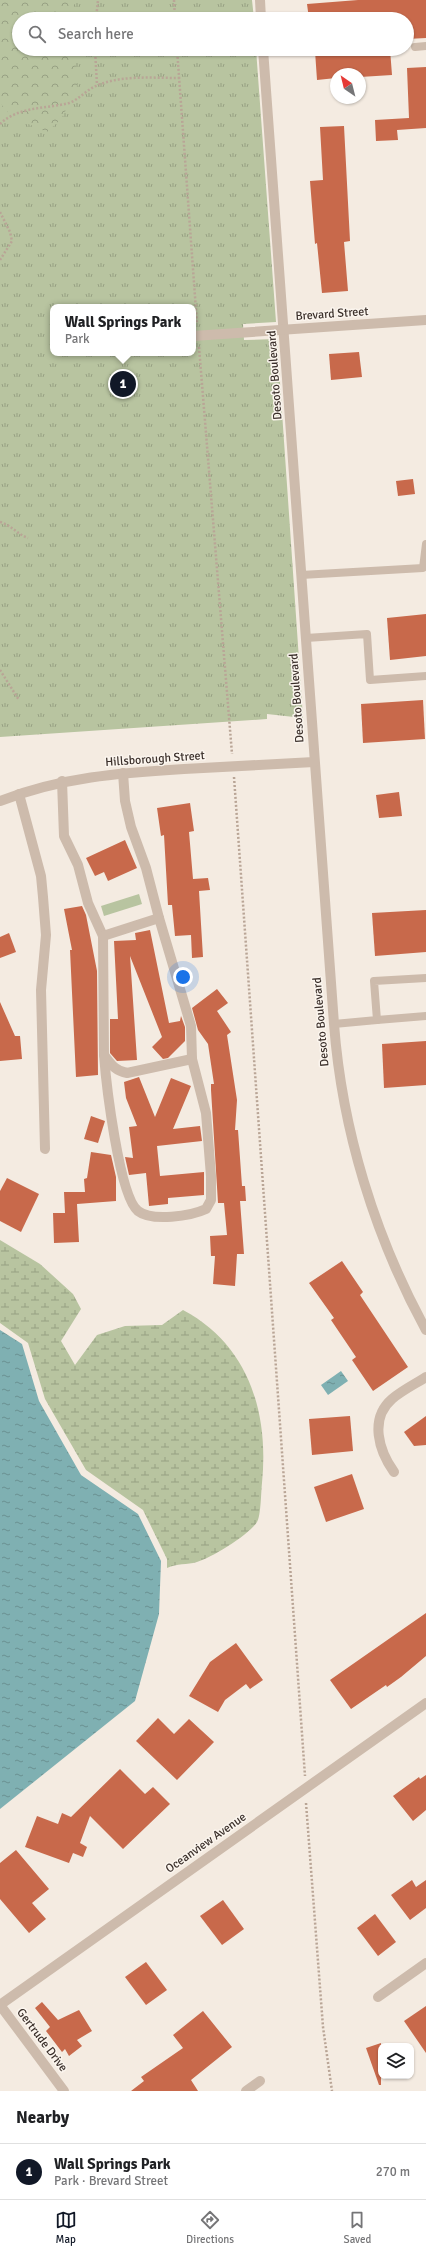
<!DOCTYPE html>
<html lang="en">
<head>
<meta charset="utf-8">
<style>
  :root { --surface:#fff; --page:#f2f2f2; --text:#202124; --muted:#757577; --line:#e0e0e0; --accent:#111827 }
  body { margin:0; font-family:Signika,sans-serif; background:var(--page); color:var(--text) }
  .controls { position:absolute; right:12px; bottom:12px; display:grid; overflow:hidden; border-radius:8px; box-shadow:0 1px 3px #0004 }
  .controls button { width:36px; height:36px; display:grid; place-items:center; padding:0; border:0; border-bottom:1px solid var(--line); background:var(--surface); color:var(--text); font:20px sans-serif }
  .compass { position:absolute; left:330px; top:68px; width:36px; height:36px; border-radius:50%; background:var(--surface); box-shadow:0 1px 3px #0004; rotate:325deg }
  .you { position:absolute; left:183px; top:977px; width:14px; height:14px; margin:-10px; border:3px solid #fff; border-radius:50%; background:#1a73e8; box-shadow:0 0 0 6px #1a73e833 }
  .badge { display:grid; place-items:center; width:26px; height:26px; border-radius:50%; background:var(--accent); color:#fff; font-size:13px; font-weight:700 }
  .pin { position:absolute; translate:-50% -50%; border:2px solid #fff; box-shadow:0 1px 4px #0006 }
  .popup { position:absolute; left:50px; top:304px; width:146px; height:52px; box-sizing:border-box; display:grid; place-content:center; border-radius:8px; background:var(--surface); filter:drop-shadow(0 1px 3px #0005); font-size:13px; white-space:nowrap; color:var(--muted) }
  .popup b { font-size:15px; color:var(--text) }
  .popup::after { content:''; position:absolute; left:50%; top:100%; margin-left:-8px; border:8px solid transparent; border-top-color:var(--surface) }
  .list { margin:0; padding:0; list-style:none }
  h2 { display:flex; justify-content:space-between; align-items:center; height:52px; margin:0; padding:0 16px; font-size:17px }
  h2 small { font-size:13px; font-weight:400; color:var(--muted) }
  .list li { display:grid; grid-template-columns:26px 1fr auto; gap:12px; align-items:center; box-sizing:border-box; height:56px; padding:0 16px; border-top:1px solid var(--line) }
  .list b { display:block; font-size:15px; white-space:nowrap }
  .list p { margin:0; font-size:13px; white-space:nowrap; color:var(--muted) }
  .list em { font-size:13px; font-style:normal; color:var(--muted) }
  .icon { flex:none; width:22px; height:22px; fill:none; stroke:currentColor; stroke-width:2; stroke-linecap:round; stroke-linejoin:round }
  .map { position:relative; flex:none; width:426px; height:2091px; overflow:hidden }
  .search { position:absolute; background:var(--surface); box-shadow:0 1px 3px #0004; left:12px; right:12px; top:12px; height:44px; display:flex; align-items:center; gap:10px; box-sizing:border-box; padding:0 14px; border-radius:22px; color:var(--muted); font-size:15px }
  .sheet { height:108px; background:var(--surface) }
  nav { display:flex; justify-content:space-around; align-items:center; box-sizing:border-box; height:56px; border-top:1px solid var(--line); background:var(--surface); font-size:11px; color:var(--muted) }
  nav a { display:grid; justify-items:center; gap:2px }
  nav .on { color:var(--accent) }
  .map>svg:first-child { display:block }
</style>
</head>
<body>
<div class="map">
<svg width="426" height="2091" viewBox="0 0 426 2091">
  <defs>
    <pattern id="grass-tufts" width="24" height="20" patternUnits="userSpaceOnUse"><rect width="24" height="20" fill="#b8c4a0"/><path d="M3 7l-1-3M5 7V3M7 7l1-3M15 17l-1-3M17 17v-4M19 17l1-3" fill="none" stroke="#97a083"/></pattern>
    <pattern id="forest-crowns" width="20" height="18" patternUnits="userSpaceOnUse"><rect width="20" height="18" fill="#b8c4a0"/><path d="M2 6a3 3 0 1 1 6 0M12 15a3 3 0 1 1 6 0" fill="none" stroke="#97a083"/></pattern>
    <pattern id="wetland-marsh" width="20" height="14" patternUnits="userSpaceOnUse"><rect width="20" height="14" fill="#b8c4a0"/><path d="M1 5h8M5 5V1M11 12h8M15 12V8" fill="none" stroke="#97a083"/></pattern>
    <pattern id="water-ripples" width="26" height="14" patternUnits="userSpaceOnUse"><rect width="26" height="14" fill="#7fb0b2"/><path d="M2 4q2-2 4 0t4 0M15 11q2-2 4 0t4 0" fill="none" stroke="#699091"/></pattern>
  </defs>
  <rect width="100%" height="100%" fill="#f4ebe1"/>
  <!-- grass -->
  <path fill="url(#grass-tufts)" fill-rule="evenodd" d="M 0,0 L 252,0 L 254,19 L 19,19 L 19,49 L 256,49 L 276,322 L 243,324 L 244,340 L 277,339 L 303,718 L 267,714 L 267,719 L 0,737 ZM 53,307 L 193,307 L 193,353 L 53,353 Z"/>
  <!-- forest -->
  <polygon fill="url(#forest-crowns)" points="0,0 74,0 74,19 19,19 19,49 75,49 77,90 61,119 47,132 12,117 0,103"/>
  <!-- wetland -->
  <path fill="url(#wetland-marsh)" d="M 0,1240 L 40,1264 L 73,1294 L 81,1309 L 61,1341 L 75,1365 L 97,1335 L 125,1326 L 162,1325 L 183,1310 C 249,1345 269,1413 262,1483 C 261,1492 261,1516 257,1522 C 249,1535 211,1558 197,1562 C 187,1565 177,1563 167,1568 L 167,1559 L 143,1510 L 86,1470 L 45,1399 L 28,1343 L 0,1323 Z"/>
  <!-- pitch -->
  <polygon fill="#b8c4a0" points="139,894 142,904 104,916 101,906"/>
  <!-- water -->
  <g fill="url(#water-ripples)">
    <polygon points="0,1330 22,1344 39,1401 81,1475 138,1514 161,1561 159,1614 135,1701 0,1809"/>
    <polygon points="341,1371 348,1381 328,1395 321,1385"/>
  </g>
  <!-- building -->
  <g fill="#c8694b">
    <polygon points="358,0 426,0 426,38 407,39 407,19 309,19 307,4"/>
    <polygon points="345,49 390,49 392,75 360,77 360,74 336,74 336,78 317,80 315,51"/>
    <polygon points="426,67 426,128 397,130 398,140 376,141 375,120 409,118 407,68"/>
    <polygon points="344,126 350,241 344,242 348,291 322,293 317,243 315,244 310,181 323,180 320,127"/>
    <polygon points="359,352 362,377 331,380 329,354"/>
    <polygon points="413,479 415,494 398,496 396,481"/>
    <polygon points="426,614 426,656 390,660 387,618"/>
    <polygon points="423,700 425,739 363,743 361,704"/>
    <polygon points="399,792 402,816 379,818 376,795"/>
    <polygon points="190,803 194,831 189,832 193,879 208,878 210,890 199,891 203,957 192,958 191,935 175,936 172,905 168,905 164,835 161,836 157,808"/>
    <polygon points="125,840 137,868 108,881 104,872 95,876 86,858"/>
    <polygon points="82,906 86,915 97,971 98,1075 76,1077 70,950 72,950 64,909"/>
    <polygon points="426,910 426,952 375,956 372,913"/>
    <polygon points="150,930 169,1023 180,1021 181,1016 185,1027 185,1041 168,1058 163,1059 152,1047 162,1037 130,956 137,1060 117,1061 110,1053 110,1019 118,1019 114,941 136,940 135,933"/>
    <polygon points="9,933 16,952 0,958 0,937"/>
    <polygon points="217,989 228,1003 217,1011 231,1032 227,1035 237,1100 235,1130 238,1130 242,1186 245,1186 246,1201 240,1201 244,1254 237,1254 235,1286 213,1284 215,1256 211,1256 210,1236 227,1235 224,1203 218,1203 211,1090 211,1084 214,1084 208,1044 198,1030 192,1008"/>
    <polygon points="0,1002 15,1036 20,1036 22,1059 0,1061"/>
    <polygon points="426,1041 426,1085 384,1088 382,1044"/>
    <polygon points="139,1077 155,1117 171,1078 191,1086 173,1129 200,1126 202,1141 157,1146 160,1176 204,1172 204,1195 168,1198 168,1204 149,1206 146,1173 129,1175 125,1157 133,1158 129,1127 137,1126 126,1098 124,1082"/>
    <polygon points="91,1116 105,1121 98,1143 84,1139"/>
    <polygon points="91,1152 111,1155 116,1177 116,1201 77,1204 79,1242 54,1243 53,1213 65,1213 64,1192 85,1192 84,1179 87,1178"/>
    <polygon points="7,1178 39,1194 21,1232 0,1221 0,1191"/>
    <polygon points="342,1261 363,1292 360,1295 408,1367 373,1391 352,1360 356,1357 331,1320 334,1318 309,1283"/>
    <polygon points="350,1416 353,1451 312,1455 309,1419"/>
    <polygon points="426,1416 426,1445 414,1446 404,1432"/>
    <polygon points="352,1474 364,1509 326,1522 314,1487"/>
    <polygon points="426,1613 426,1656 401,1677 387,1687 386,1685 351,1709 330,1680"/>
    <polygon points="236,1643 263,1680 250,1689 246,1684 225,1700 218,1712 189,1696 210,1662"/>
    <polygon points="158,1718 174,1734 189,1719 214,1742 177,1780 136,1741"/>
    <polygon points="120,1769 145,1794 153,1787 170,1804 123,1849 90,1816 80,1843 87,1847 83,1857 73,1853 69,1863 25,1847 37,1816 58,1824 62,1813 71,1817"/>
    <polygon points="426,1775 426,1810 413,1821 393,1796 419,1777 420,1779"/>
    <polygon points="16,1850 49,1889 32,1903 46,1919 29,1933 0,1899 0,1863"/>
    <polygon points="412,1880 416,1887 426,1880 426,1908 410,1920 391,1895"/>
    <polygon points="223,1900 244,1929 222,1945 200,1916"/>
    <polygon points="375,1914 396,1942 378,1956 357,1928"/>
    <polygon points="146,1962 167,1990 146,2005 125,1977"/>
    <polygon points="42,2002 58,2020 79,2010 92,2031 77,2040 82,2046 69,2056 65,2049 62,2052 46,2031 50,2027 35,2008"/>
    <polygon points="426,2006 426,2053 404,2021"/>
    <polygon points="203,2011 232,2047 191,2080 198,2091 131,2091 144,2081 141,2077 183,2048 173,2035"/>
    <polygon points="381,2043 381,2085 379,2085 366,2048"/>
  </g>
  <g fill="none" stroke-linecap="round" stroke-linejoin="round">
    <!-- path -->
    <g stroke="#b9a596" stroke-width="2.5" stroke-dasharray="2 2" stroke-linecap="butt">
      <polyline points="174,0 175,19"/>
      <polyline points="96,19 98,0"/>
      <polyline points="95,49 97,85"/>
      <polyline points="177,49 197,324"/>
      <path d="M 0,124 C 19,106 46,109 69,103 C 80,99 87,89 98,85 C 123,75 153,78 180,78"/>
      <polyline points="0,212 10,232 12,241 0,260"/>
      <polyline points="199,347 232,754"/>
      <path d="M 0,522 C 11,525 17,534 28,538"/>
      <polyline points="0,670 19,700"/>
      <polyline points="234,777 305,1776"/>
      <polyline points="306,1803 323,2027 332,2091"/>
    </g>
    <!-- service -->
    <g stroke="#cdbbac" stroke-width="8">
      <polyline points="415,47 426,46"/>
      <polyline points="301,575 423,568 426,544"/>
      <polyline points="306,638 367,634 370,680 426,676"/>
      <polyline points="377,1020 426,1016"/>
      <polyline points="334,1024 377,1020 374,981 426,978"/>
    </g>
    <!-- minor -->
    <g stroke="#cdbbac" stroke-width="10">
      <polyline points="260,0 261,19"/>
      <path d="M 263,49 L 334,1024 C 342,1130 375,1237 426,1330"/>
      <polyline points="193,336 426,320"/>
      <path d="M 62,781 L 64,836 L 78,865 L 88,903 L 103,936 L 104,1055 C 111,1064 115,1071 127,1073 L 192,1059"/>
      <polyline points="19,794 41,876 43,897 46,935 41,990 45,1149"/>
      <path d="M 0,801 C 62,777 119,773 184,769 C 228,767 271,764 314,762"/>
      <polyline points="103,936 159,918"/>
      <path d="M 104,1055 C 106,1082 119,1196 138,1211 C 152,1222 191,1216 206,1209 L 211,1200 L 211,1176 L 206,1113 L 192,1059 L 191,1026 L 159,918 L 146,868 L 131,827 L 125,801 L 123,773"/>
      <path d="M 394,1472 C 379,1451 369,1419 392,1399 C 401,1391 415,1384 426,1377"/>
      <polyline points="378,1997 426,1963"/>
      <polyline points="0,2005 426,1703"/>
      <polyline points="0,2005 64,2091"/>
      <polyline points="246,2091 260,2081"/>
    </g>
  </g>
  <g text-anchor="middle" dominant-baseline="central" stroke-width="3" stroke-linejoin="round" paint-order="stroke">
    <!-- street labels -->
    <g font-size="12" fill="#3b302b" stroke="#fbf5ee">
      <text transform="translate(332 314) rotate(-4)">Brevard Street</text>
      <text transform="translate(275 375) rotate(-94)">Desoto Boulevard</text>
      <text transform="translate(297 698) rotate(-94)">Desoto Boulevard</text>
      <text transform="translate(155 759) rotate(-4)">Hillsborough Street</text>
      <text transform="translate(321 1022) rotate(-95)">Desoto Boulevard</text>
      <text transform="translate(206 1843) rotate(-35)">Oceanview Avenue</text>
      <text transform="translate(42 2040) rotate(53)">Gertrude Drive</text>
    </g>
  </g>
</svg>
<div class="controls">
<button><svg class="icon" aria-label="layers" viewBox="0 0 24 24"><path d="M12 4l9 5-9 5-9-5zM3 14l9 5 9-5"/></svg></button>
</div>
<svg class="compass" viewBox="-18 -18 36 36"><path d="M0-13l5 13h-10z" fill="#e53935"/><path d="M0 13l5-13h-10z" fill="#757577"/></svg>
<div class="you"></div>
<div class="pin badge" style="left:123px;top:384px">1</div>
<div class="popup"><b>Wall Springs Park</b>Park</div>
<div class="search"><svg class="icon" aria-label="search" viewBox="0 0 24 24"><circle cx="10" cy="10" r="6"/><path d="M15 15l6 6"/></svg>Search here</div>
</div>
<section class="sheet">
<h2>Nearby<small></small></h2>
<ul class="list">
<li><span class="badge">1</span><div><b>Wall Springs Park</b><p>Park · Brevard Street</p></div><em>270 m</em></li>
</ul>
</section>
<nav>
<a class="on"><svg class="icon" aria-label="map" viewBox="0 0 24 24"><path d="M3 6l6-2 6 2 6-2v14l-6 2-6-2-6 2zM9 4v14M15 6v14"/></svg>Map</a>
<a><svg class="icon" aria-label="directions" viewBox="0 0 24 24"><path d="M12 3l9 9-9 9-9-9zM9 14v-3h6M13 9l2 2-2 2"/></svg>Directions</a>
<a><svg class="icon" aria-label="saved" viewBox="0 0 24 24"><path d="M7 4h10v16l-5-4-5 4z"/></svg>Saved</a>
</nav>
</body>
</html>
